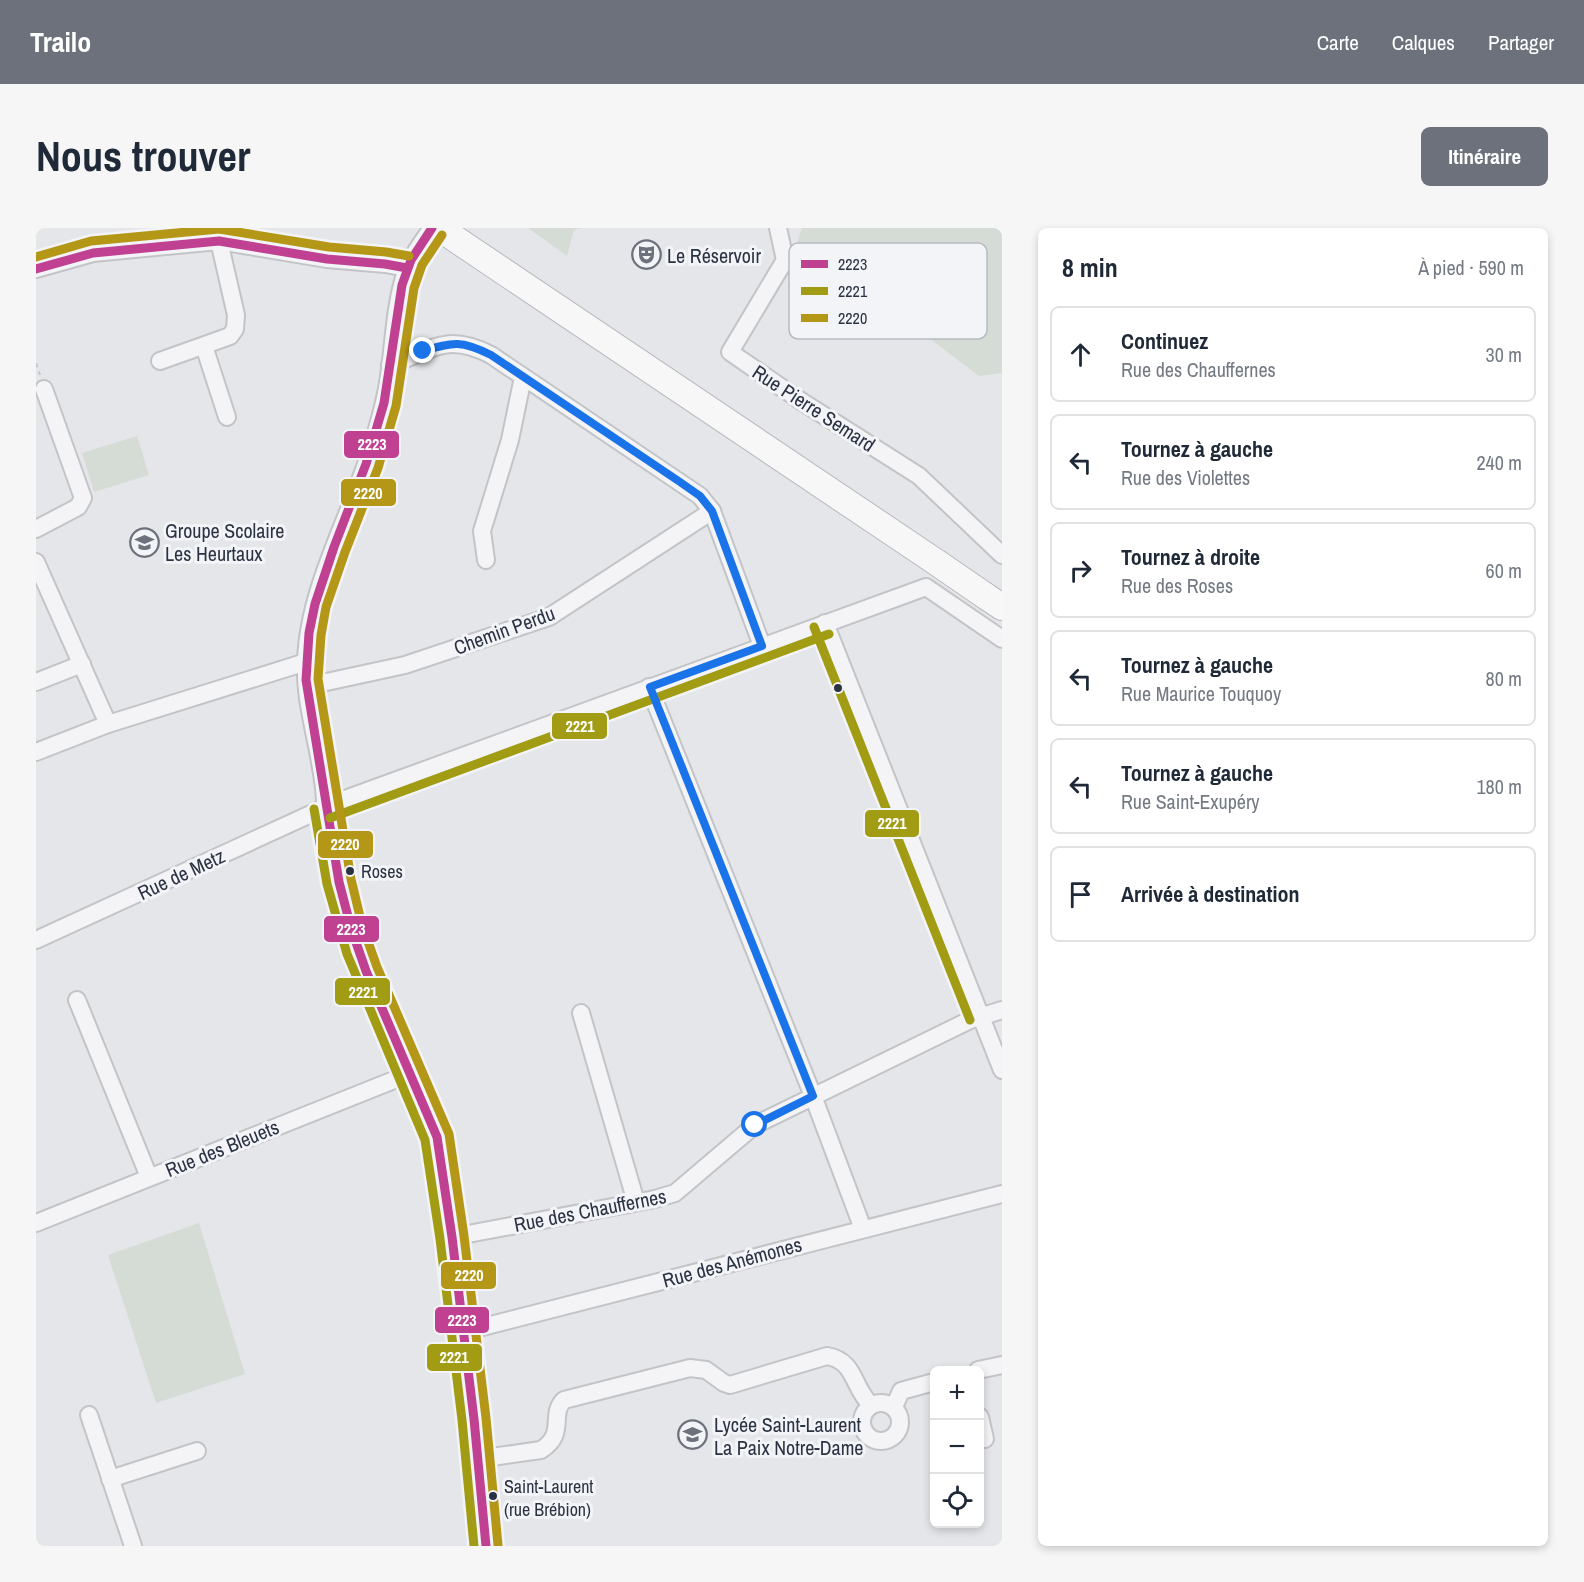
<!DOCTYPE html>
<html lang="fr">
<head>
<meta charset="utf-8">
<style>
  :root { --surface:#fff; --page:#f6f6f7; --text:#1f2937; --muted:#747a83; --line:#e0e1e3; --accent:#6c717c }
  body { margin:0; font-family:"Archivo Narrow",sans-serif; background:var(--page); color:var(--text) }
  .controls { position:absolute; right:18px; bottom:18px; display:grid; overflow:hidden; border-radius:9px; box-shadow:0 3px 9px #0003 }
  .controls button { width:54px; height:54px; display:grid; place-items:center; padding:0; border:0; border-bottom:2px solid var(--line); background:var(--surface); color:var(--text); font:30px sans-serif }
  .stop { position:absolute; width:18px; height:18px; margin:-14px; border:4px solid #1a73e8; border-radius:50%; background:#fff }
  .stop.end { background:#1a73e8; border-color:#fff; box-shadow:0 2px 6px #0008 }
  .list { margin:0; padding:0; list-style:none }
  h2 { display:flex; justify-content:space-between; align-items:center; height:78px; margin:0; padding:0 24px; font-size:26px }
  h2 small { font-size:20px; font-weight:400; color:var(--muted) }
  .list li { display:grid; grid-template-columns:39px 1fr auto; gap:18px; align-items:center; box-sizing:border-box; height:96px; margin:0 12px 12px; padding:0 12px; border:2px solid var(--line); border-radius:9px }
  .list b { display:block; font-size:22px; white-space:nowrap }
  .list p { margin:0; font-size:20px; white-space:nowrap; color:var(--muted) }
  .list em { font-size:20px; font-style:normal; color:var(--muted) }
  .icon { flex:none; width:33px; height:33px; fill:none; stroke:currentColor; stroke-width:2; stroke-linecap:round; stroke-linejoin:round }
  .map { position:relative; flex:none; width:966px; height:1318px; overflow:hidden; border-radius:9px }
  header { display:flex; align-items:center; gap:36px; box-sizing:border-box; height:84px; padding:0 30px; background:var(--accent); color:#fff }
  header strong { font-size:28px }
  nav { display:flex; gap:33px; margin-inline-start:auto; font-size:21px }
  .intro { display:flex; align-items:center; justify-content:space-between; box-sizing:border-box; height:144px; padding:0 36px }
  h1 { margin:0; font-size:42px }
  .button { padding:15px 27px; border-radius:9px; background:var(--accent); color:#fff; font-size:21px; font-weight:700 }
  main { display:flex; gap:36px; padding:0 36px }
  aside { flex:1; background:var(--surface); border-radius:9px; box-shadow:0 3px 9px #0003 }
  .map>svg:first-child { display:block }
</style>
</head>
<body>
<header>
<strong>Trailo</strong>
<nav><a>Carte</a><a>Calques</a><a>Partager</a></nav>
</header>
<div class="intro"><h1>Nous trouver</h1><a class="button">Itinéraire</a></div>
<main>
<div class="map">
<svg width="966" height="1318" viewBox="0 0 966 1318">
  <rect width="100%" height="100%" fill="#e5e6e9"/>
  <!-- green -->
  <g fill="#d4dcd5">
    <polygon points="492,0 546,0 538,2 531,28"/>
    <polygon points="766,0 966,0 966,145 943,148 856,82 756,30"/>
    <polygon points="101,208 113,247 58,264 46,225"/>
    <polygon points="163,995 209,1146 120,1175 72,1027"/>
  </g>
  <g fill="none" stroke-linecap="round" stroke-linejoin="round">
    <defs>
      <g id="minor">
        <path d="M 396,0 C 387,13 375,28 370,43 C 358,79 358,118 352,155 C 349,173 344,191 339,208 C 319,281 272,357 270,434 C 268,481 287,526 289,573 L 303,654 L 315,700 L 330,743 L 401,909 L 416,1009 L 438,1191 L 450,1318"/>
        <polyline points="742,0 749,32 694,124 765,173 883,248 966,327"/>
        <polyline points="0,41 57,25 183,13 291,31 349,36 371,40"/>
        <polyline points="168,118 191,189"/>
        <polyline points="124,133 194,108 199,101 200,87 183,13"/>
        <path d="M 354,137 C 396,122 410,104 455,127 L 664,268 L 676,283 L 726,418"/>
        <polyline points="0,301 42,279 47,270 8,161"/>
        <polyline points="450,332 446,303 474,212 487,149"/>
        <polyline points="0,334 72,496"/>
        <polyline points="789,395 966,842"/>
        <polyline points="0,454 46,436"/>
        <polyline points="272,458 369,437 513,389 676,283"/>
        <polyline points="613,459 777,868 827,1001"/>
        <polyline points="0,524 72,496 270,434"/>
        <polyline points="0,712 301,574 890,359 966,411"/>
        <polyline points="41,772 113,949"/>
        <polyline points="545,785 600,974"/>
        <polyline points="0,995 373,846"/>
        <polyline points="416,1009 619,971 639,965 719,897 934,792 966,782"/>
        <polyline points="427,1104 966,966"/>
        <polyline points="942,1142 966,1137"/>
        <circle cx="845" cy="1194" r="19"/>
        <polyline points="858,1179 865,1163 898,1154"/>
        <polyline points="53,1187 97,1318"/>
        <polyline points="944,1189 949,1211"/>
        <path d="M 442,1231 L 505,1222 C 531,1206 513,1186 528,1172 L 654,1140 L 670,1142 L 688,1155 L 694,1157 L 791,1128 C 820,1133 816,1159 835,1177"/>
        <polyline points="74,1251 161,1223"/>
      </g>
      <g id="highway">
        <polyline points="403,0 900,334"/>
        <polyline points="948,367 966,379"/>
      </g>
    </defs>
    <!-- minor casing -->
    <use href="#minor" stroke="#c3c4c7" stroke-width="20"/>
    <!-- highway casing -->
    <use href="#highway" stroke="#b7b9be" stroke-width="28"/>
    <!-- path -->
    <polyline stroke="#c6c7cb" stroke-width="2" stroke-dasharray="4.5 4.5" stroke-linecap="butt" points="0,135 4,147"/>
    <!-- minor -->
    <use href="#minor" stroke="#f4f4f6" stroke-width="16"/>
    <!-- highway -->
    <use href="#highway" stroke="#f7f7f8" stroke-width="26"/>
    <defs>
      <polyline id="highway-bridge" points="900,334 948,367"/>
    </defs>
    <!-- highway-bridge casing -->
    <use href="#highway-bridge" stroke="#b7b9be" stroke-width="28" stroke-linecap="butt"/>
    <!-- highway-bridge -->
    <use href="#highway-bridge" stroke="#f7f7f8" stroke-width="26"/>
    <defs>
      <g id="bus-1">
        <polyline points="396,0 375,32 366,57 348,175 330,236 298,319 279,376 273,405 270,452 303,654 315,700 330,743 401,909 416,1009 438,1191 450,1318"/>
        <polyline points="0,41 57,25 183,13 291,31 349,36 371,40"/>
      </g>
      <g id="bus-2">
        <polyline points="778,399 934,792"/>
        <polyline points="278,581 291,656 311,726 389,912 404,1011 426,1192 438,1318"/>
        <polyline points="294,590 793,406"/>
      </g>
      <g id="bus-3">
        <polyline points="406,7 386,37 378,60 360,178 342,240 309,324 290,379 285,407 282,451 315,651 326,697 341,739 413,906 428,1008 450,1190 462,1317"/>
        <polyline points="0,29 55,13 183,1 293,19 350,24 373,28"/>
      </g>
    </defs>
    <!-- bus-1 casing -->
    <use href="#bus-1" stroke="#f3f4f8" stroke-width="14"/>
    <!-- bus-2 casing -->
    <use href="#bus-2" stroke="#f3f4f8" stroke-width="14"/>
    <!-- bus-3 casing -->
    <use href="#bus-3" stroke="#f3f4f8" stroke-width="14"/>
    <!-- bus-1 -->
    <use href="#bus-1" stroke="#c04191" stroke-width="9"/>
    <!-- bus-2 -->
    <use href="#bus-2" stroke="#a29c14" stroke-width="9"/>
    <!-- bus-3 -->
    <use href="#bus-3" stroke="#b59717" stroke-width="9"/>
  </g>
  <g fill="none" stroke-linecap="round" stroke-linejoin="round">
    <!-- route -->
    <path stroke="#1a73e8" stroke-width="8" d="M 387,123 C 418,114 425,112 455,127 L 644,254 L 664,268 L 676,283 L 726,418 L 614,459 L 777,868 L 719,897"/>
  </g>
  <!-- icons -->
  <defs>
    <symbol id="theatre-ring" viewBox="-11 -11 22 22"><circle r="9.5" fill="#f3f4f8" stroke="#6c717c" stroke-width="1.5"/><path d="M-5-5.5Q0-4 5-5.5V0Q5 5 0 6Q-5 5-5 0ZM-3.3-2.5H-1v1.5H-3.3ZM1-2.5H3.3v1.5H1ZM-2.8 1Q0 5.5 2.8 1Z" fill="#6c717c"/></symbol>
    <symbol id="school-ring" viewBox="-11 -11 22 22"><circle r="9.5" fill="#f3f4f8" stroke="#6c717c" stroke-width="1.5"/><path d="M0-5L7-2L0 1L-7-2ZM-4 1L0 2.5L4 1V4Q0 6-4 4Z" fill="#6c717c"/></symbol>
  </defs>
  <g fill-rule="evenodd">
    <use href="#theatre-ring" x="594" y="10" width="33" height="33"/>
    <use href="#school-ring" x="92" y="298" width="33" height="33"/>
    <use href="#school-ring" x="640" y="1190" width="33" height="33"/>
  </g>
  <!-- markers -->
  <g fill="#2b3242" stroke="#f3f4f8" stroke-width="2">
    <circle cx="802" cy="460" r="5"/>
    <circle cx="314" cy="643" r="5"/>
    <circle cx="457" cy="1268" r="5"/>
  </g>
  <g text-anchor="middle" dominant-baseline="central" stroke-width="6" stroke-linejoin="round" paint-order="stroke">
    <!-- bus labels -->
    <g font-size="18" fill="#2b3242" stroke="#f3f4f8" text-anchor="start">
      <text x="325" y="643">Roses</text>
      <text x="468" y="1258">Saint-Laurent<tspan x="468" dy="23">(rue Brébion)</tspan></text>
    </g>
    <!-- poi labels -->
    <g font-size="20" fill="#2b3242" stroke="#f3f4f8" text-anchor="start">
      <text x="631" y="27">Le Réservoir</text>
      <text x="129" y="302">Groupe Scolaire<tspan x="129" dy="23">Les Heurtaux</tspan></text>
      <text x="678" y="1196">Lycée Saint-Laurent<tspan x="678" dy="23">La Paix Notre-Dame</tspan></text>
    </g>
    <!-- street labels -->
    <g font-size="20" fill="#2b3242" stroke="#f3f4f8">
      <text transform="translate(778 180) rotate(33)">Rue Pierre Semard</text>
      <text transform="translate(468 402) rotate(-20)">Chemin Perdu</text>
      <text transform="translate(145 646) rotate(-25)">Rue de Metz</text>
      <text transform="translate(186 920) rotate(-22)">Rue des Bleuets</text>
      <text transform="translate(554 982) rotate(-11)">Rue des Chauffernes</text>
      <text transform="translate(696 1034) rotate(-15)">Rue des Anémones</text>
    </g>
  </g>
  <!-- legend -->
  <rect x="753" y="15" width="198" height="96" rx="9" fill="#f3f4f8" stroke="#b7bac1" stroke-width="1.5"/>
  <rect x="765" y="32" width="27" height="8" fill="#c04191"/>
  <rect x="765" y="59" width="27" height="8" fill="#a29c14"/>
  <rect x="765" y="86" width="27" height="8" fill="#b59717"/>
  <g font-size="16" fill="#2b3242">
    <text x="802" y="42">2223</text>
    <text x="802" y="69">2221</text>
    <text x="802" y="96">2220</text>
  </g>
  <g stroke="#f3f4f8" stroke-width="2">
    <rect x="307" y="202" width="57" height="29" rx="6" fill="#c04191"/>
    <rect x="304" y="250" width="57" height="29" rx="6" fill="#b59717"/>
    <rect x="515" y="484" width="57" height="28" rx="6" fill="#a29c14"/>
    <rect x="828" y="581" width="56" height="29" rx="6" fill="#a29c14"/>
    <rect x="281" y="602" width="57" height="29" rx="6" fill="#b59717"/>
    <rect x="287" y="687" width="57" height="28" rx="6" fill="#c04191"/>
    <rect x="298" y="749" width="57" height="29" rx="6" fill="#a29c14"/>
    <rect x="404" y="1033" width="57" height="29" rx="6" fill="#b59717"/>
    <rect x="398" y="1078" width="56" height="28" rx="6" fill="#c04191"/>
    <rect x="390" y="1115" width="57" height="29" rx="6" fill="#a29c14"/>
  </g>
  <g font-size="16" text-anchor="middle" font-weight="bold" fill="#fff">
    <text x="336" y="222">2223</text>
    <text x="332" y="271">2220</text>
    <text x="544" y="504">2221</text>
    <text x="856" y="601">2221</text>
    <text x="309" y="622">2220</text>
    <text x="315" y="707">2223</text>
    <text x="327" y="770">2221</text>
    <text x="433" y="1053">2220</text>
    <text x="426" y="1098">2223</text>
    <text x="418" y="1135">2221</text>
  </g>
</svg>
<div class="controls">
<button>+</button>
<button>−</button>
<button><svg class="icon" aria-label="locate" viewBox="0 0 24 24"><circle cx="12" cy="12" r="6"/><path d="M12 2v4M12 18v4M2 12h4M18 12h4"/></svg></button>
</div>
<div class="stop" style="left:719px;top:897px"></div>
<div class="stop end" style="left:387px;top:123px"></div>
</div>
<aside>
<h2>8 min<small>À pied · 590 m</small></h2>
<ul class="list">
<li><svg class="icon" aria-label="ahead" viewBox="0 0 24 24"><path d="M12 20V5M6 11l6-6 6 6"/></svg><div><b>Continuez</b><p>Rue des Chauffernes</p></div><em>30 m</em></li>
<li><svg class="icon" aria-label="left" viewBox="0 0 24 24"><path d="M17 20v-9H6M10 6l-5 5 5 5"/></svg><div><b>Tournez à gauche</b><p>Rue des Violettes</p></div><em>240 m</em></li>
<li><svg class="icon" aria-label="right" viewBox="0 0 24 24"><path d="M7 20v-9h11M14 6l5 5-5 5"/></svg><div><b>Tournez à droite</b><p>Rue des Roses</p></div><em>60 m</em></li>
<li><svg class="icon" aria-label="left" viewBox="0 0 24 24"><path d="M17 20v-9H6M10 6l-5 5 5 5"/></svg><div><b>Tournez à gauche</b><p>Rue Maurice Touquoy</p></div><em>80 m</em></li>
<li><svg class="icon" aria-label="left" viewBox="0 0 24 24"><path d="M17 20v-9H6M10 6l-5 5 5 5"/></svg><div><b>Tournez à gauche</b><p>Rue Saint-Exupéry</p></div><em>180 m</em></li>
<li><svg class="icon" aria-label="arrive" viewBox="0 0 24 24"><path d="M6 21V4h12l-3 4 3 4H6"/></svg><div><b>Arrivée à destination</b></div></li>
</ul>
</aside>
</main>
</body>
</html>
